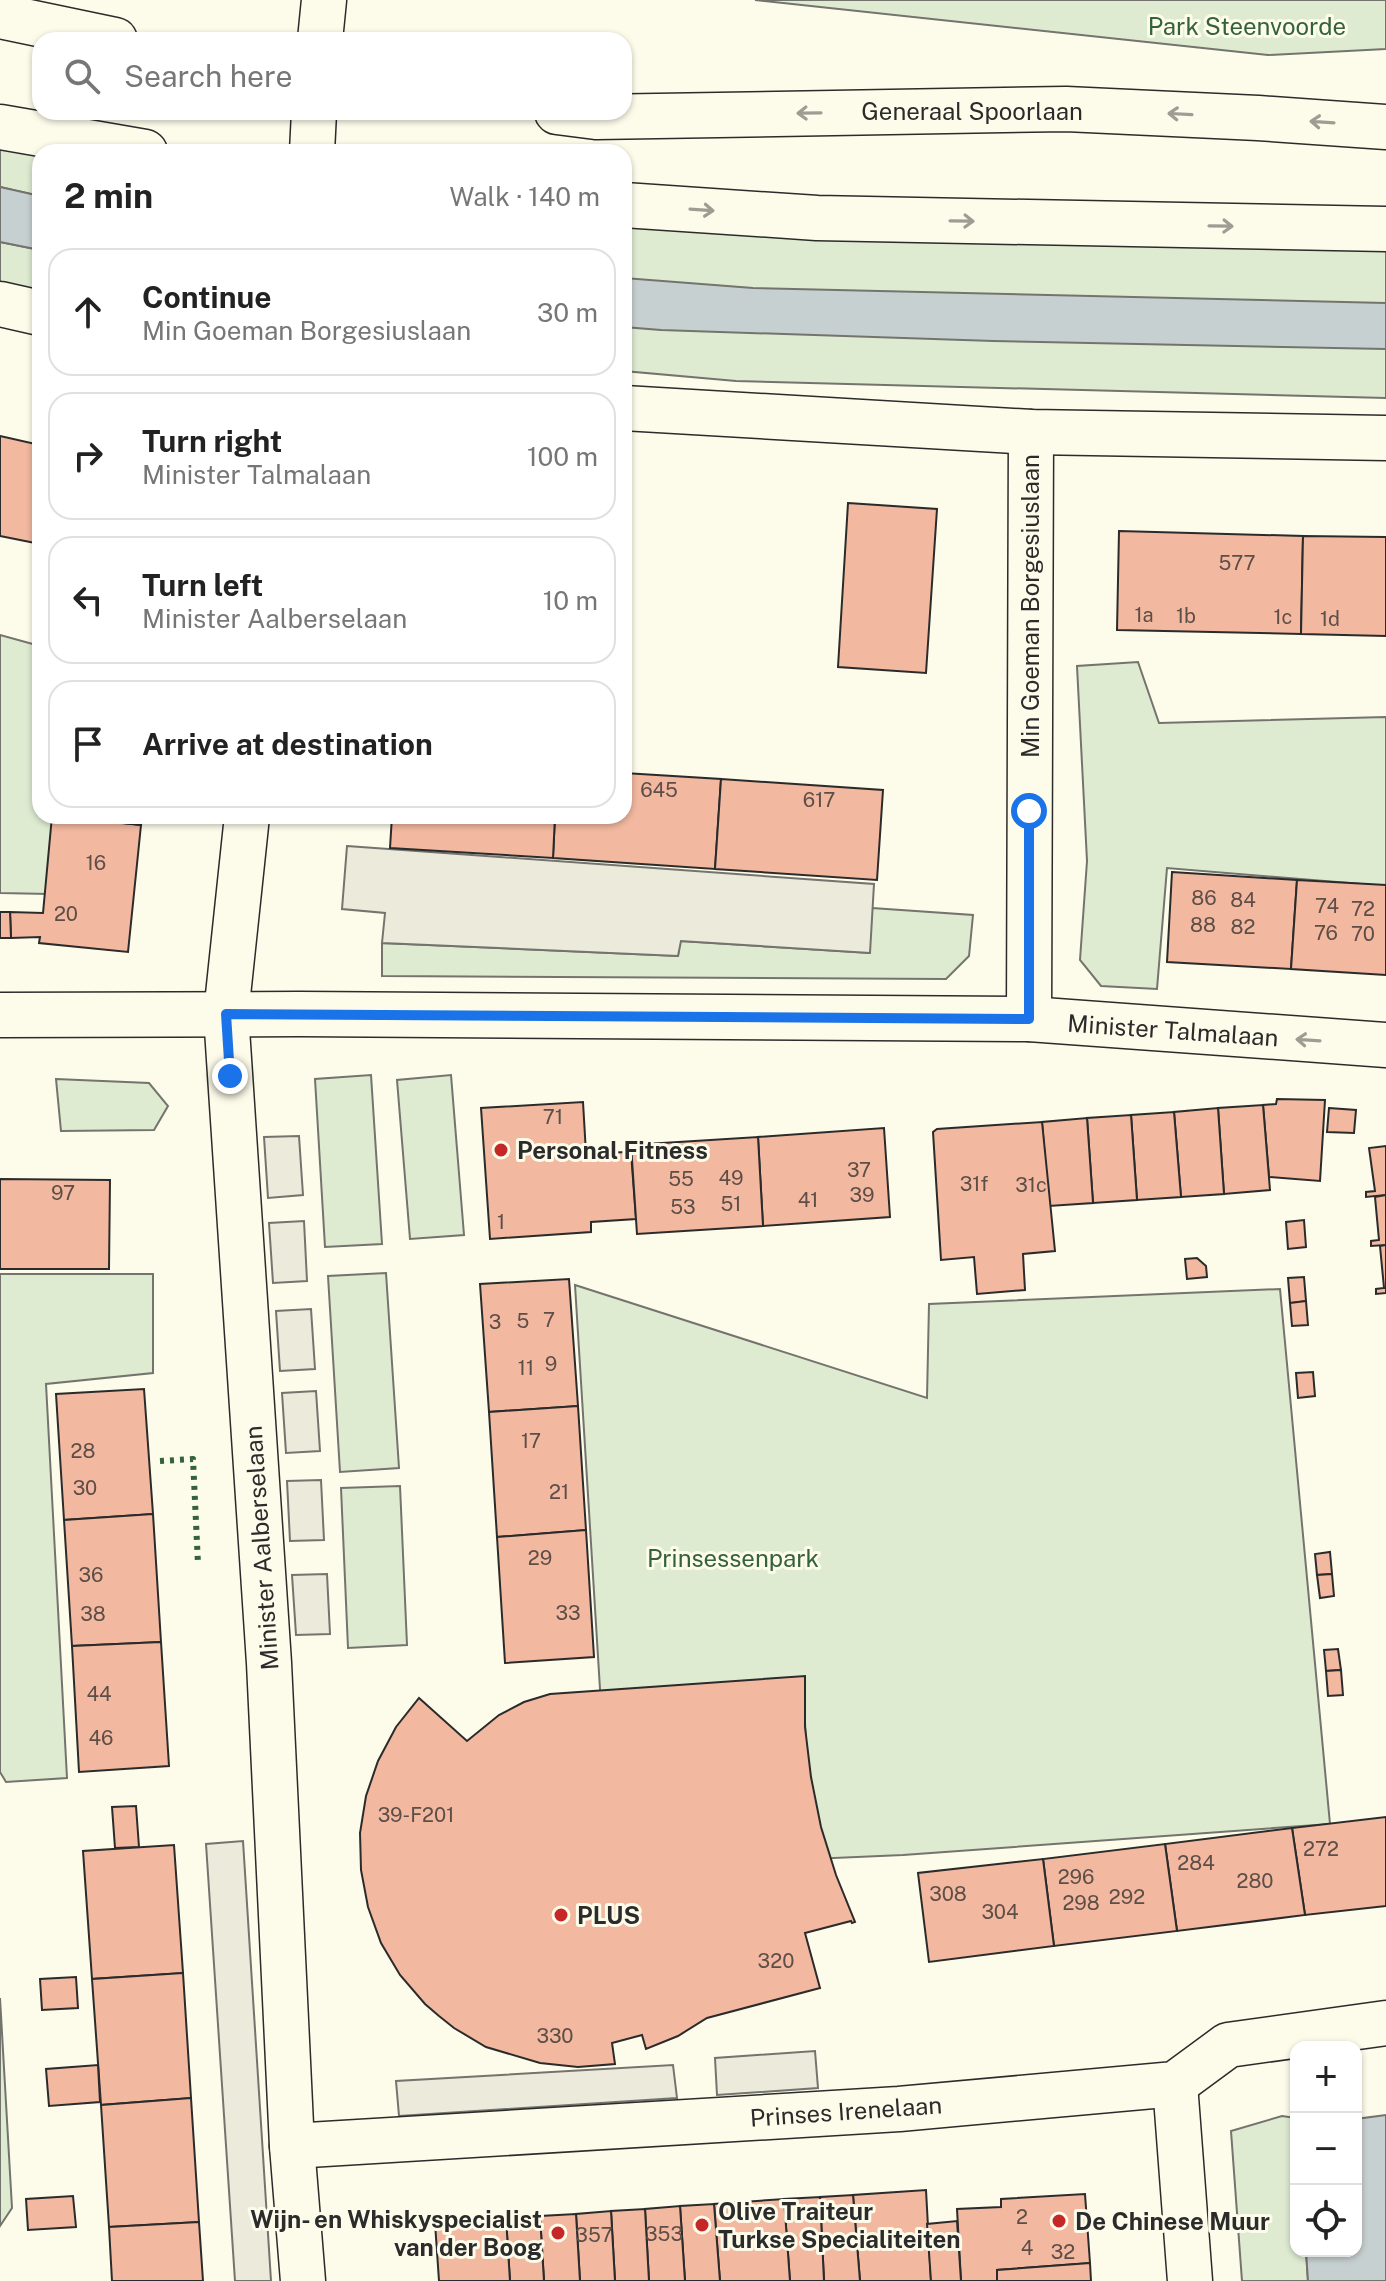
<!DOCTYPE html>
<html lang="en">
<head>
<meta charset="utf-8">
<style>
  :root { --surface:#fff; --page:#f6f6f6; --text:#222; --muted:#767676; --line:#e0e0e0 }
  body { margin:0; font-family:"Public Sans",sans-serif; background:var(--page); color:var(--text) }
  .controls { position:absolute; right:24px; bottom:24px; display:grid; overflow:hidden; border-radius:16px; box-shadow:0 2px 6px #0004 }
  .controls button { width:72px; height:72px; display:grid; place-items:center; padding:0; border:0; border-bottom:2px solid var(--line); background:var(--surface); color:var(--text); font:40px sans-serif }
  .stop { position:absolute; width:24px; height:24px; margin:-18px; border:6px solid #1a73e8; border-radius:50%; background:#fff }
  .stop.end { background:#1a73e8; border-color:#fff; box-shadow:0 2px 8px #0008 }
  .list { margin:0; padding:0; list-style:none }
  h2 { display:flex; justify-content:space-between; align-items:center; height:104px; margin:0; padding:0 32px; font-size:34px }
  h2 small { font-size:26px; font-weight:400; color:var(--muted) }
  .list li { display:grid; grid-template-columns:52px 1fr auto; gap:24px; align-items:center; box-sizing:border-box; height:128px; margin:0 16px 16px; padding:0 16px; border:2px solid var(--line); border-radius:24px }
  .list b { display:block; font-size:30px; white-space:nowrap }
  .list p { margin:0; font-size:26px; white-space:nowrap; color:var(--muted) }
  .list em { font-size:26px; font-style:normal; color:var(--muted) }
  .icon { flex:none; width:44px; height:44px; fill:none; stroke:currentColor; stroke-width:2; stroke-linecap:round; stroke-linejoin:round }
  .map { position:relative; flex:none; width:1386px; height:2281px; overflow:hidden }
  .search { position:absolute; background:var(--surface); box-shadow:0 2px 6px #0004; left:32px; top:32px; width:600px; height:88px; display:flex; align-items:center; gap:20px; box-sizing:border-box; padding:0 28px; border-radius:24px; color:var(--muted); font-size:30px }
  .panel { position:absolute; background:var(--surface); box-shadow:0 2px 6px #0004; left:32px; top:144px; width:600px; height:680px; border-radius:24px }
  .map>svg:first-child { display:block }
</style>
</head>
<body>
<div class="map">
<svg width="1386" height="2281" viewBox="0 0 1386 2281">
  <rect width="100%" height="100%" fill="#fdfbea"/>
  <!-- green -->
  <g fill="#deebd1" stroke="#74746e" stroke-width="2">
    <polygon points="755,0 1386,0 1386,49 1268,55"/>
    <polygon points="0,138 40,152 40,196 0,187"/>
    <polygon points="624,226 1386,250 1386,398 736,381 624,371"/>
    <polygon points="0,242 40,250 40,294 0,287"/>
    <polygon points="0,635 40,646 40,816 57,816 49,894 0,893"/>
    <polygon points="1138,662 1159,723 1386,717 1386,886 1167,868 1157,989 1101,986 1080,960 1087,861 1077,666"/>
    <polygon points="872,908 973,915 969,956 946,979 382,976 382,943 678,956 680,941 869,953"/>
    <polygon points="371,1075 382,1244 325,1247 315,1079"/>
    <polygon points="451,1075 464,1235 410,1239 397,1080"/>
    <polygon points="56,1079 149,1083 168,1106 154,1130 61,1131"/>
    <polygon points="386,1273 399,1468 340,1472 328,1276"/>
    <polygon points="0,1274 153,1274 153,1373 46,1384 67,1778 6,1782 0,1772"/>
    <polygon points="575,1285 927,1398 929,1304 1280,1289 1330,1824 903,1855 811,1859 804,1699 601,1705"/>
    <polygon points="400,1486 407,1645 348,1648 341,1488"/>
    <polygon points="0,1998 12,2208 0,2226"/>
    <polygon points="1282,2116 1296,2118 1296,2251 1306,2251 1308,2281 1242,2281 1231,2131"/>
  </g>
  <!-- parking -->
  <g fill="#eceadb" stroke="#74746e" stroke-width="2">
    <polygon points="347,846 874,884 870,953 681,941 678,956 382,943 385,913 342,909"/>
    <polygon points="299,1136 303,1195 268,1198 264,1137"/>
    <polygon points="304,1221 307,1281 273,1283 269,1223"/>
    <polygon points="311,1309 315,1369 280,1371 276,1311"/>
    <polygon points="316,1391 320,1451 286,1453 282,1393"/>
    <polygon points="321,1480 324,1540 290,1541 287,1481"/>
    <polygon points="327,1574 330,1634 296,1635 292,1575"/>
    <polygon points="243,1841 271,2281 235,2281 206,1844"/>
    <polygon points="815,2051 818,2088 717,2095 715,2058"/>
    <polygon points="673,2065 677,2098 399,2116 396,2081"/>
  </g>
  <!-- water -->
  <g fill="#c7d0d0" stroke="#74746e" stroke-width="2">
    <polygon points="0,187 40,196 40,250 0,242"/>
    <polygon points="624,278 753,288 1386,303 1386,349 993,341 661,330 624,327"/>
    <polygon points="1386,2115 1386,2281 1308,2281 1306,2251 1356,2251 1356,2119"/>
  </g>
  <!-- building -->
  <g fill="#f2b8a0" stroke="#2b2b2b" stroke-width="2">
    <polygon points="0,436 40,445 40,544 0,536"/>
    <polygon points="848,503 937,509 926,673 838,667"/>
    <polygon points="1119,531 1303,536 1301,634 1117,630"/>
    <polygon points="1303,536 1386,537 1386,636 1301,634"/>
    <polygon points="624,773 721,779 715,869 553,858 555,816 624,816"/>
    <polygon points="721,779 883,790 877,880 715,869"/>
    <polygon points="52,816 141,825 128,952 39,943 40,937 11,938 10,912 43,913"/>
    <polygon points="60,816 142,816 141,825"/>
    <polygon points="392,816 555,816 553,858 390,848"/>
    <polygon points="1172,872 1297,880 1291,969 1167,962"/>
    <polygon points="1297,880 1386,885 1386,975 1291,969"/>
    <polygon points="0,912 10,912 11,938 0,938"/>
    <polygon points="1277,1099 1325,1100 1320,1181 1269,1177 1263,1105 1276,1104"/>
    <polygon points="583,1102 586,1153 631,1152 636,1219 591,1222 591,1232 490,1239 481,1108"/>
    <polygon points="1263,1105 1270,1190 1224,1194 1218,1108"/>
    <polygon points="1218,1108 1224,1194 1181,1197 1174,1112"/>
    <polygon points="1329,1108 1356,1110 1354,1133 1327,1132"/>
    <polygon points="1174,1112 1181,1197 1137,1200 1131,1115"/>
    <polygon points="1131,1115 1137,1200 1093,1203 1087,1118"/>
    <polygon points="1087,1118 1093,1203 1049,1206 1042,1122"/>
    <polygon points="1042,1122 1055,1251 1023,1254 1025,1290 977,1294 974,1257 941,1260 933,1132 937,1129"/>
    <polygon points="884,1128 890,1217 763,1226 758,1137"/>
    <polygon points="758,1137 763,1226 637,1234 631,1145"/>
    <polygon points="1386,1146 1386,1195 1366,1197 1366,1192 1375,1191 1369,1148"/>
    <polygon points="0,1179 110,1180 109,1269 0,1269"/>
    <polygon points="1386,1195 1386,1245 1371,1246 1371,1241 1379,1240 1375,1197"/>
    <polygon points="1304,1220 1306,1247 1288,1249 1286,1222"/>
    <polygon points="1386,1245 1386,1293 1376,1294 1376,1289 1384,1288 1380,1246"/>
    <polygon points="1197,1258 1206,1266 1207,1277 1187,1279 1185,1259"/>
    <polygon points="1304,1277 1306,1301 1290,1303 1288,1278"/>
    <polygon points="569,1279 578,1406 489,1412 480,1284"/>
    <polygon points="1306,1301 1308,1325 1292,1326 1290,1303"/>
    <polygon points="1313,1372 1315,1396 1298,1398 1296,1373"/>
    <polygon points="144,1389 153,1514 64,1520 56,1394"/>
    <polygon points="578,1406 586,1530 497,1537 489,1412"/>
    <polygon points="153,1514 161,1642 72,1646 64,1520"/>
    <polygon points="586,1530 594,1657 505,1663 497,1537"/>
    <polygon points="1330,1552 1332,1574 1317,1575 1315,1554"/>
    <polygon points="1332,1574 1334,1596 1320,1598 1317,1575"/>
    <polygon points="161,1642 169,1766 79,1772 72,1646"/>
    <polygon points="1338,1649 1341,1670 1326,1671 1324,1650"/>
    <polygon points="1341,1670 1343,1695 1328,1696 1326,1671"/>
    <polygon points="805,1676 805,1727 811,1777 821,1827 836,1875 855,1922 852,1923 851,1921 805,1933 820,1988 707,2018 678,2036 646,2049 642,2035 612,2043 615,2064 578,2067 540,2063 486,2047 454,2028 439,2016 425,2004 400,1975 381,1943 368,1907 361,1870 360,1833 366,1796 378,1761 396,1727 419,1698 467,1741 499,1715 524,1702 550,1694"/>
    <polygon points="136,1806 139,1847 115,1848 112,1807"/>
    <polygon points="1386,1817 1386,1906 1305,1915 1292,1828"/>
    <polygon points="1292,1828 1305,1915 1177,1931 1165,1844"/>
    <polygon points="1165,1844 1177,1931 1054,1946 1043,1859"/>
    <polygon points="174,1845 183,1973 92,1979 83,1851"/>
    <polygon points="1043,1859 1054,1946 929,1962 918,1873"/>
    <polygon points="183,1973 191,2098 101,2105 92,1979"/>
    <polygon points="76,1977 78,2008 42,2010 40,1979"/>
    <polygon points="98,2065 100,2102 49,2106 46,2069"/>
    <polygon points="191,2098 199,2222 109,2227 101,2105"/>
    <polygon points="926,2190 931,2281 860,2281 853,2195"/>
    <polygon points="1085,2194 1090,2263 997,2270 997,2281 961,2281 957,2209 1001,2207 1001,2199"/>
    <polygon points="853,2195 860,2281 824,2281 820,2197"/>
    <polygon points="73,2196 76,2227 28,2230 26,2199"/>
    <polygon points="820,2197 824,2281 790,2281 784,2199"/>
    <polygon points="784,2199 790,2281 720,2281 714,2204"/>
    <polygon points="714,2204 720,2281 685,2281 680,2206"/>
    <polygon points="680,2206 685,2281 649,2281 645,2209"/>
    <polygon points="645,2209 649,2281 615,2281 611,2211"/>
    <polygon points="611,2211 615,2281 580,2281 576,2214"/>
    <polygon points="576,2214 580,2281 544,2281 540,2216"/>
    <polygon points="540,2216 544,2281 510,2281 506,2218"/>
    <polygon points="506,2218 510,2281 439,2281 435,2223"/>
    <polygon points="957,2221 961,2281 931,2281 927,2224"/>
    <polygon points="199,2222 203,2281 112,2281 109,2227"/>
    <polygon points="1090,2263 1091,2281 997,2281 997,2270"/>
  </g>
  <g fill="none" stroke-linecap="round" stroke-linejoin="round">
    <defs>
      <g id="minor">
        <polyline points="320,40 324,0"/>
        <polyline points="312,152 314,112"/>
        <polyline points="0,304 40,313"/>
        <polyline points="624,408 1031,432 1386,438"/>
        <polyline points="247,816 226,1014 269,1663 292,2146 303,2281"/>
        <polyline points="0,1015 299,1014 1029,1019 1386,1045"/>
        <polyline points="1029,1019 1031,432"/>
        <polyline points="1175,2084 1190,2281"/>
        <polyline points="292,2146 899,2109 1175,2084 1228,2045 1386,2023"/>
      </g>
      <g id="tertiary">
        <polyline points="0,16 115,40"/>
        <polyline points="557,112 596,117 1066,109 1258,118 1386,127"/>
        <polyline points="0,127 145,152"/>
        <polyline points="624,205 817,218 1386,229"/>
      </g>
    </defs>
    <!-- minor casing -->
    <use href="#minor" stroke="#2b2b2b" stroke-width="47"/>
    <!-- tertiary casing -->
    <use href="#tertiary" stroke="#2b2b2b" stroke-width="47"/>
    <!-- minor -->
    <use href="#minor" stroke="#fdfbea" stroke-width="44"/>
    <!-- tertiary -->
    <use href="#tertiary" stroke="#fdfbea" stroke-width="44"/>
    <!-- hedge -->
    <polyline stroke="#34623c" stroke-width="6" stroke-dasharray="4 6" stroke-linecap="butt" points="160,1461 193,1459 198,1564"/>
  </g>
  <!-- one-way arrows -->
  <defs><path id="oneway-shaft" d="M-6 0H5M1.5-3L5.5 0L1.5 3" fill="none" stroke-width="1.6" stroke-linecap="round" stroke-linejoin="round" transform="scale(2)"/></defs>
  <g stroke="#9e9d94">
    <use href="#oneway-shaft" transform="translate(809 113) rotate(179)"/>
    <use href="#oneway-shaft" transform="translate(1180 114) rotate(-177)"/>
    <use href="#oneway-shaft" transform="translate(1322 122) rotate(-176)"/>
    <use href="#oneway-shaft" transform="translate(702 210) rotate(4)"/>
    <use href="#oneway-shaft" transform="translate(962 221) rotate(1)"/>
    <use href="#oneway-shaft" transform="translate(1221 226) rotate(1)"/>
    <use href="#oneway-shaft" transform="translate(1308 1040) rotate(-176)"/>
  </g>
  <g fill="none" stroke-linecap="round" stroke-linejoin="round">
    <!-- route -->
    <polyline stroke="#1a73e8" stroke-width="10" points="230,1076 226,1014 1029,1019 1029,811"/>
  </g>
  <!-- markers -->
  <g fill="#c62828" stroke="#fdfbea" stroke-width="3">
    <circle cx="501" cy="1150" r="8"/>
    <circle cx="561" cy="1915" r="8"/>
    <circle cx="1059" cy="2221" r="8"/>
    <circle cx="702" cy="2225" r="8"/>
    <circle cx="558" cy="2233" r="8"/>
  </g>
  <g text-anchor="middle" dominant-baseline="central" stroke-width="6" stroke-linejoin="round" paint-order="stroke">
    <!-- number labels -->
    <g font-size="20" fill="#5d4e48">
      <text x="1237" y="563">577</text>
      <text x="1144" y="615">1a</text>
      <text x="1186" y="616">1b</text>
      <text x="1283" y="617">1c</text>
      <text x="1330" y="619">1d</text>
      <text x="659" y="790">645</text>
      <text x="819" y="800">617</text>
      <text x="96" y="863">16</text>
      <text x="1204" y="898">86</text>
      <text x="1243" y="900">84</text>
      <text x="1327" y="906">74</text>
      <text x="1363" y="909">72</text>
      <text x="66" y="914">20</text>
      <text x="1203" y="925">88</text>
      <text x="1243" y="927">82</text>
      <text x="1326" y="933">76</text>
      <text x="1363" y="934">70</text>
      <text x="553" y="1117">71</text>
      <text x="859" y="1170">37</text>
      <text x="731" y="1178">49</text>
      <text x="681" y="1179">55</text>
      <text x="974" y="1184">31f</text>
      <text x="1031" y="1185">31c</text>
      <text x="63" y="1193">97</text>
      <text x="862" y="1195">39</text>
      <text x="808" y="1200">41</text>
      <text x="731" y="1204">51</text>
      <text x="683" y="1207">53</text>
      <text x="501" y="1222">1</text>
      <text x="549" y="1320">7</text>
      <text x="523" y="1321">5</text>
      <text x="495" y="1322">3</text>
      <text x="551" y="1364">9</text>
      <text x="526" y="1368">11</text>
      <text x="531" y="1441">17</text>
      <text x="83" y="1451">28</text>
      <text x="85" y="1488">30</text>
      <text x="559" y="1492">21</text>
      <text x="540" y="1558">29</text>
      <text x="91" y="1575">36</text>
      <text x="568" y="1613">33</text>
      <text x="93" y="1614">38</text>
      <text x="99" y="1694">44</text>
      <text x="101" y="1738">46</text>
      <text x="416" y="1815">39-F201</text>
      <text x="1321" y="1849">272</text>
      <text x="1196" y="1863">284</text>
      <text x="1076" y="1877">296</text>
      <text x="1255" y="1881">280</text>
      <text x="948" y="1894">308</text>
      <text x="1127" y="1897">292</text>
      <text x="1081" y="1903">298</text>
      <text x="1000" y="1912">304</text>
      <text x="776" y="1961">320</text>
      <text x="555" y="2036">330</text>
      <text x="1022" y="2217">2</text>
      <text x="664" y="2234">353</text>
      <text x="594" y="2235">357</text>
      <text x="1027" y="2248">4</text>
      <text x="1063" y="2252">32</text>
    </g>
    <!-- park labels -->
    <g font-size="24" fill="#34623c" stroke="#fdfbea">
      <text x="1247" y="26">Park Steenvoorde</text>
      <text x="733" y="1558">Prinsessenpark</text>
    </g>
    <!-- street labels -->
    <g font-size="24" fill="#2b2b2b" stroke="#fdfbea">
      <text x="972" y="111">Generaal Spoorlaan</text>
      <text transform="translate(1030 606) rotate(-90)">Min Goeman Borgesiuslaan</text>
      <text transform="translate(1173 1030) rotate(4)">Minister Talmalaan</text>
      <text transform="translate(261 1548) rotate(-94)">Minister Aalberselaan</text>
      <text transform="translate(846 2111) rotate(-4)">Prinses Irenelaan</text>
    </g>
    <!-- poi labels -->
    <g font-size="24" font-weight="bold" fill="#2b2b2b" stroke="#fdfbea" text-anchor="start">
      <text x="517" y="1150">Personal Fitness</text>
      <text x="577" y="1915">PLUS</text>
      <text x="718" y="2211">Olive Traiteur<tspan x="718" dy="28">Turkse Specialiteiten</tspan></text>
      <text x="542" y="2219" text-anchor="end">Wijn- en Whiskyspecialist<tspan x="542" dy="28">van der Boog</tspan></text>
      <text x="1075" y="2221">De Chinese Muur</text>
    </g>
  </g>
</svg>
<div class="controls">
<button>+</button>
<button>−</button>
<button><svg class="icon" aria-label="locate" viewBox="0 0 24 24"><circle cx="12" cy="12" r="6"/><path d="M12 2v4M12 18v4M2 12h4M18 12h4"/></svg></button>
</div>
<div class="stop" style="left:1029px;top:811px"></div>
<div class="stop end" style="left:230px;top:1076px"></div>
<div class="search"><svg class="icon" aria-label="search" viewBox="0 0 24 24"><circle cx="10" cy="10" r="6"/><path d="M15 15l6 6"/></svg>Search here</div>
<section class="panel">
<h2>2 min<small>Walk · 140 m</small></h2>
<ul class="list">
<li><svg class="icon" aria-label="ahead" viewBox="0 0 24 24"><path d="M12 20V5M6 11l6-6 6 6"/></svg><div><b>Continue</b><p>Min Goeman Borgesiuslaan</p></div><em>30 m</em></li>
<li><svg class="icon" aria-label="right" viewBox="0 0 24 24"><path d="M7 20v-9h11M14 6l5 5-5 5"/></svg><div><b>Turn right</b><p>Minister Talmalaan</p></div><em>100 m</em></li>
<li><svg class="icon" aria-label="left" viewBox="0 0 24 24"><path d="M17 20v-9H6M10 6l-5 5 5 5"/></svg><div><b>Turn left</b><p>Minister Aalberselaan</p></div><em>10 m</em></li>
<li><svg class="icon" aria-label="arrive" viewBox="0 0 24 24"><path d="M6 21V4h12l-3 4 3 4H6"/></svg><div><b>Arrive at destination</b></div></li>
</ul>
</section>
</div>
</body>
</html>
